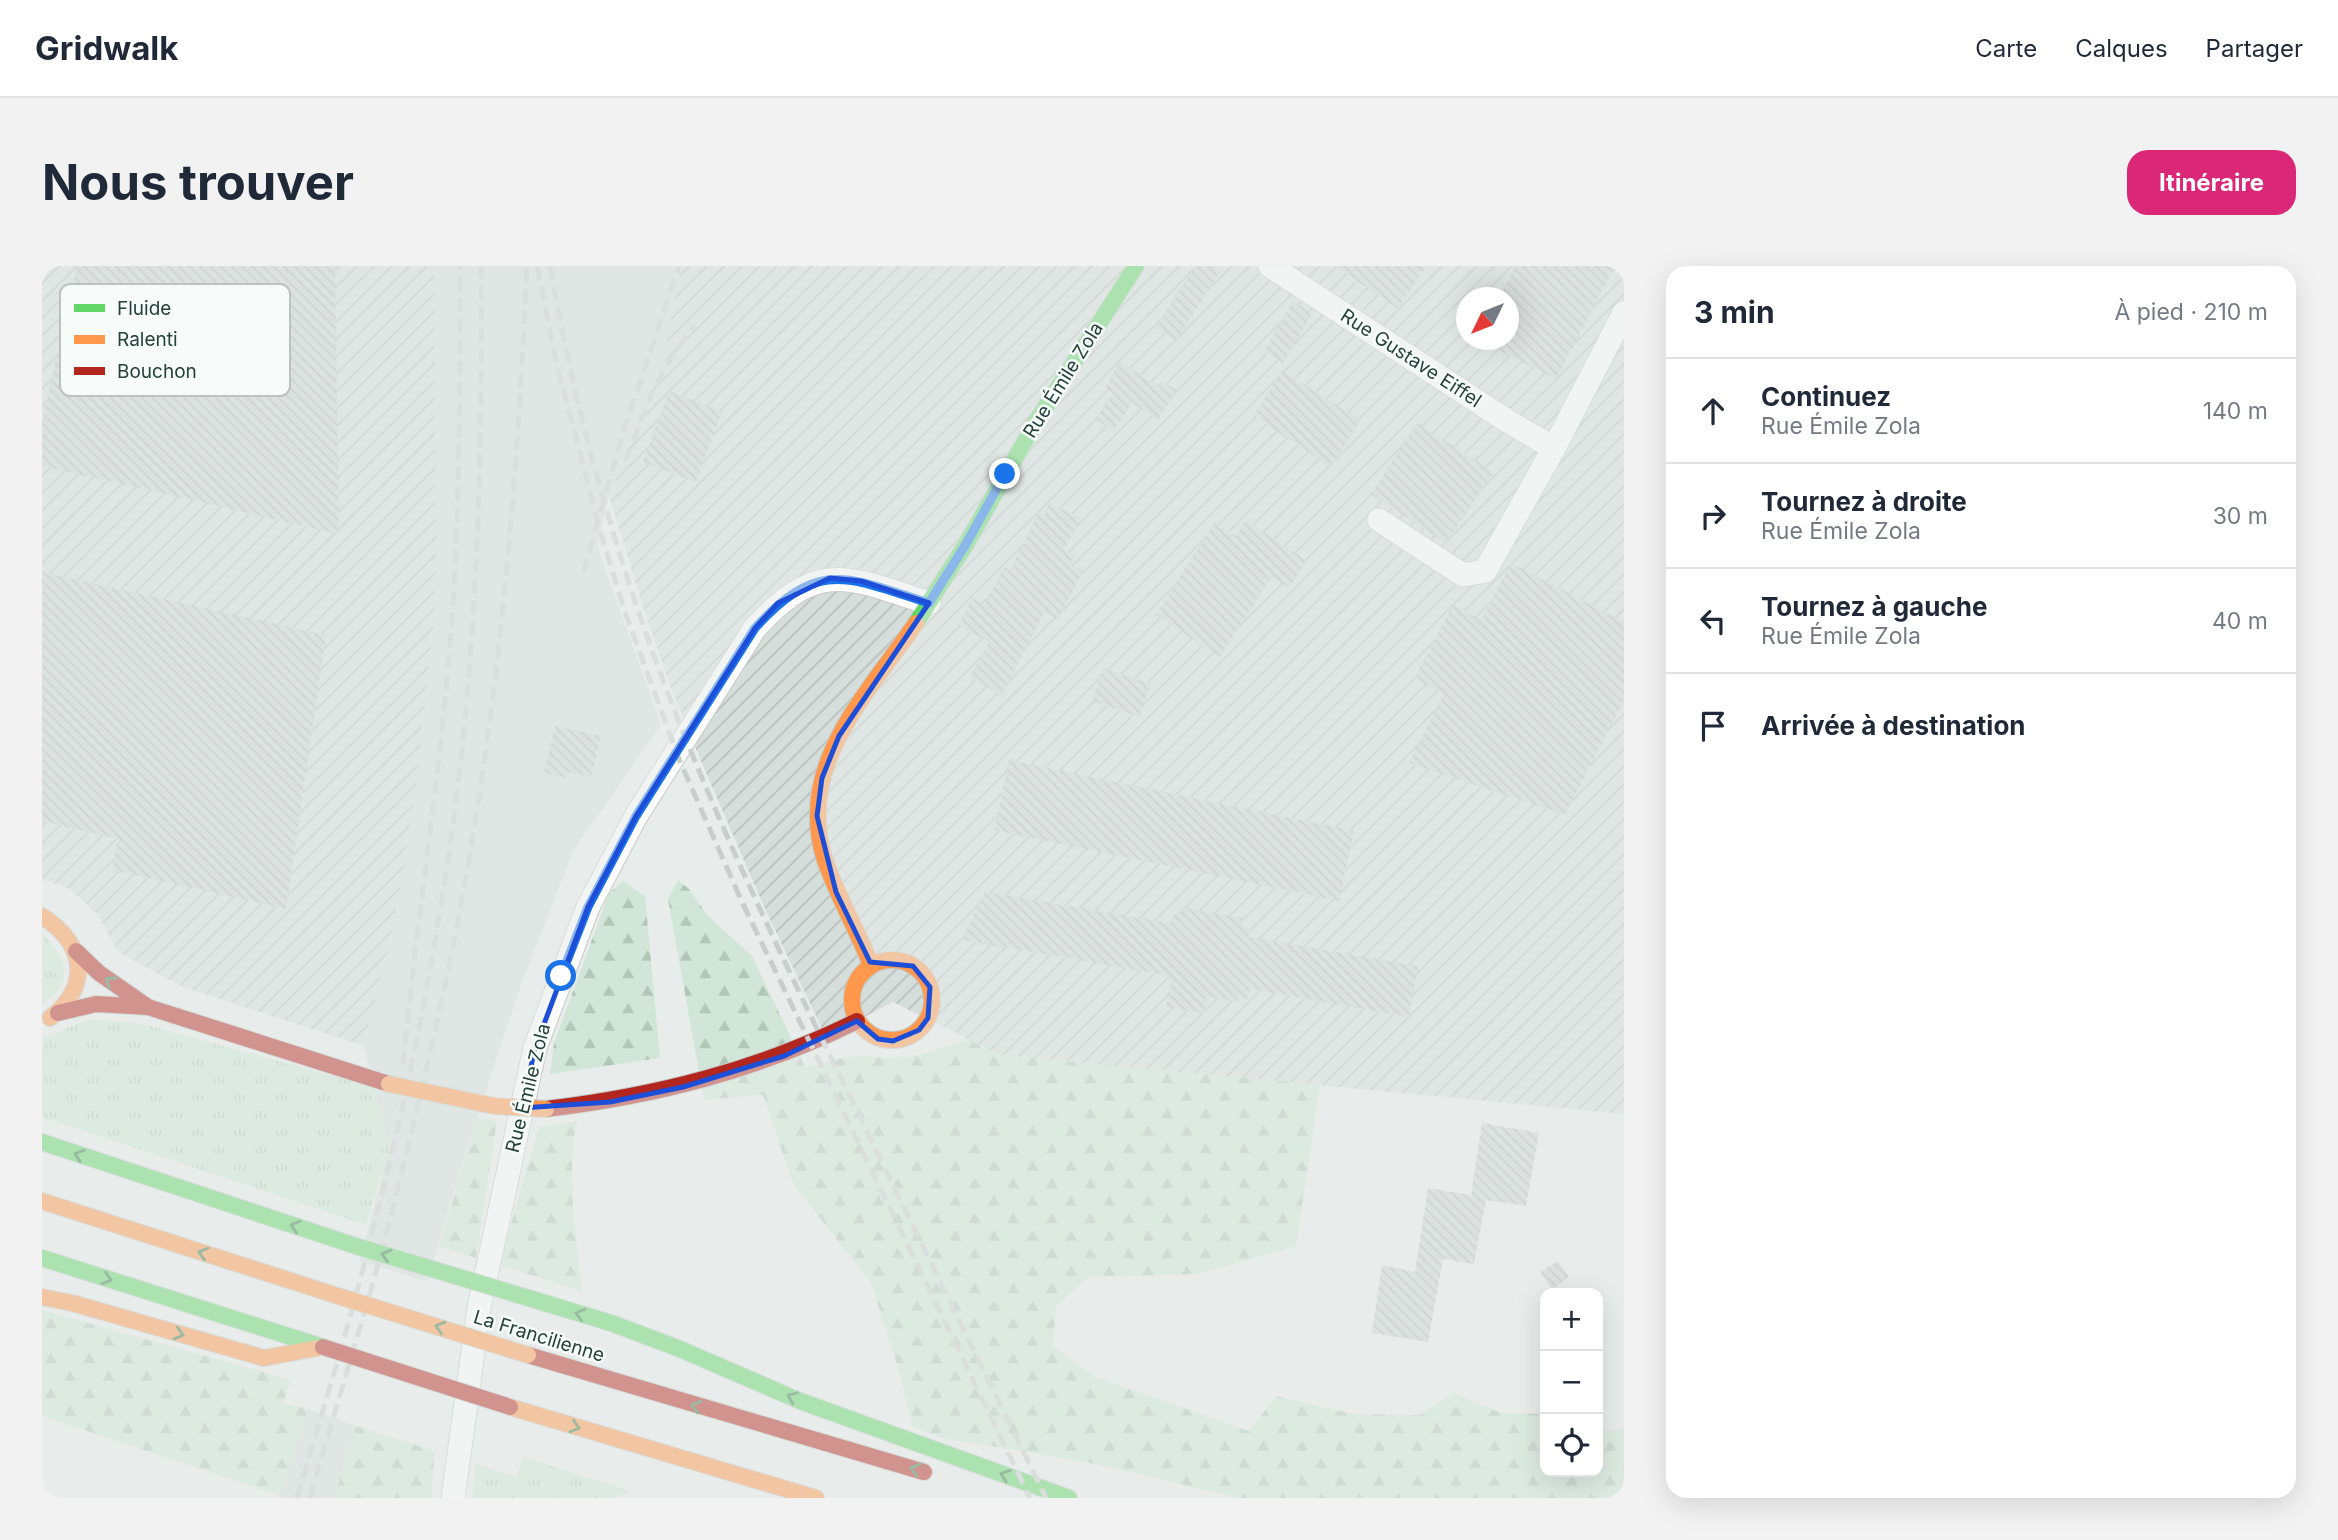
<!DOCTYPE html>
<html lang="fr">
<head>
<meta charset="utf-8">
<style>
  :root { --surface:#fff; --page:#f2f2f3; --text:#1f2937; --muted:#747a83; --line:#e0e1e3; --accent:#db2777 }
  body { margin:0; font-family:Inter,sans-serif; background:var(--page); color:var(--text) }
  .controls { position:absolute; right:21px; bottom:21px; display:grid; overflow:hidden; border-radius:14px; box-shadow:0 7px 28px #0002 }
  .controls button { width:63px; height:63px; display:grid; place-items:center; padding:0; border:0; border-bottom:2px solid var(--line); background:var(--surface); color:var(--text); font:35px sans-serif }
  .compass { position:absolute; left:1414px; top:21px; width:63px; height:63px; border-radius:50%; background:var(--surface); box-shadow:0 7px 28px #0002; rotate:227deg }
  .stop { position:absolute; width:21px; height:21px; margin:-16px; border:5px solid #1a73e8; border-radius:50%; background:#fff }
  .stop.end { background:#1a73e8; border-color:#fff; box-shadow:0 2px 7px #0008 }
  .list { margin:0; padding:0; list-style:none }
  h2 { display:flex; justify-content:space-between; align-items:center; height:91px; margin:0; padding:0 28px; font-size:30px }
  h2 small { font-size:23px; font-weight:400; color:var(--muted) }
  .list li { display:grid; grid-template-columns:46px 1fr auto; gap:21px; align-items:center; box-sizing:border-box; height:105px; padding:0 28px; border-top:2px solid var(--line) }
  .list b { display:block; font-size:26px; white-space:nowrap }
  .list p { margin:0; font-size:23px; white-space:nowrap; color:var(--muted) }
  .list em { font-size:23px; font-style:normal; color:var(--muted) }
  .icon { flex:none; width:38px; height:38px; fill:none; stroke:currentColor; stroke-width:2; stroke-linecap:round; stroke-linejoin:round }
  .map { position:relative; flex:none; width:1582px; height:1232px; overflow:hidden; border-radius:21px }
  header { display:flex; align-items:center; gap:42px; box-sizing:border-box; height:98px; padding:0 35px; background:var(--surface); border-bottom:2px solid var(--line) }
  header strong { font-size:33px }
  nav { display:flex; gap:38px; margin-inline-start:auto; font-size:24px }
  .intro { display:flex; align-items:center; justify-content:space-between; box-sizing:border-box; height:168px; padding:0 42px }
  h1 { margin:0; font-size:49px }
  .button { padding:18px 32px; border-radius:21px; background:var(--accent); color:#fff; font-size:24px; font-weight:700 }
  main { display:flex; gap:42px; padding:0 42px }
  aside { flex:1; background:var(--surface); border-radius:21px; box-shadow:0 7px 28px #0002 }
  .map>svg:first-child { display:block }
</style>
</head>
<body>
<header>
<strong>Gridwalk</strong>
<nav><a>Carte</a><a>Calques</a><a>Partager</a></nav>
</header>
<div class="intro"><h1>Nous trouver</h1><a class="button">Itinéraire</a></div>
<main>
<div class="map">
<svg width="1582" height="1232" viewBox="0 0 1582 1232">
  <defs>
    <pattern id="industrial-furrows" width="10" height="10" patternUnits="userSpaceOnUse" patternTransform="scale(1.75)"><rect width="10" height="10" fill="#d6dedb"/><path d="M-1 1l2-2M0 10L10 0M9 11l2-2" fill="none" stroke="#b8c0bd"/></pattern>
    <pattern id="grass-tufts" width="24" height="20" patternUnits="userSpaceOnUse" patternTransform="scale(1.75)"><rect width="24" height="20" fill="#d1e6d8"/><path d="M3 7l-1-3M5 7V3M7 7l1-3M15 17l-1-3M17 17v-4M19 17l1-3" fill="none" stroke="#b3c6ba"/></pattern>
    <pattern id="forest-firs" width="22" height="20" patternUnits="userSpaceOnUse" patternTransform="scale(1.75)"><rect width="22" height="20" fill="#d1e6d8"/><path d="M5 1l3.5 6h-7zM16 11l3.5 6h-7z" fill="#b3c6ba"/></pattern>
    <pattern id="building-back-hatch" width="6" height="6" patternUnits="userSpaceOnUse" patternTransform="scale(1.75)"><rect width="6" height="6" fill="#cfd4d2"/><path d="M-1 5l2 2M0 0l6 6M5-1l2 2" fill="none" stroke="#b2b7b5"/></pattern>
  </defs>
  <rect width="100%" height="100%" fill="#e8edeb"/>
  <!-- built -->
  <g fill="#d6dedb">
    <polygon points="393,0 641,0 633,25 622,100 607,129 567,230 555,280 619,459 531,585 478,722 428,873 385,1016 318,995 347,883 322,780 349,672 362,598 375,512 391,362 394,296"/>
    <polygon points="266,1143 314,1160 292,1232 236,1232"/>
  </g>
  <!-- industrial -->
  <g fill="url(#industrial-furrows)" fill-rule="evenodd">
    <polygon points="0,0 393,0 394,296 391,362 375,512 362,598 349,672 322,780 141,721 76,686 56,649 28,623 0,613"/>
    <path d="M 641,0 L 1582,0 L 1582,848 L 958,789 L 851,736 L 784,771 L 724,645 L 659,495 L 629,422 L 602,344 L 567,230 L 607,129 L 622,100 L 633,25 ZM 1424,32 L 1466,32 L 1466,74 L 1424,74 Z"/>
  </g>
  <!-- grass -->
  <g fill="url(#grass-tufts)">
    <path d="M 0,667 C 14,682 31,702 17,723 C 13,729 5,734 0,739 Z"/>
    <polygon points="47,753 97,757 332,821 347,883 324,959 0,851 0,773"/>
    <polygon points="481,1191 589,1225 570,1232 430,1232 434,1198 474,1211"/>
  </g>
  <!-- forest -->
  <g fill="url(#forest-firs)">
    <polygon points="636,614 647,623 666,650 710,690 763,801 814,789 844,792 869,791 927,774 958,789 1278,819 1254,980 1156,1008 1046,1011 1014,1041 1011,1080 1053,1111 1207,1165 1234,1130 1312,1148 1377,1149 1412,1127 1459,1147 1503,1148 1503,1206 1556,1206 1556,1164 1574,1165 1582,1161 1582,1232 1198,1232 1044,1196 899,1172 870,1160 857,1105 829,1017 751,918 721,829 662,834 626,633"/>
    <polygon points="581,615 603,630 618,792 508,808 512,777 567,627"/>
    <polygon points="435,852 455,855 434,992 397,981"/>
    <path d="M 535,855 C 524,912 534,968 540,1025 L 457,999 L 497,861 Z"/>
    <polygon points="0,1044 249,1114 241,1137 266,1143 237,1229 0,1150"/>
    <polygon points="314,1160 393,1185 389,1232 292,1232"/>
  </g>
  <!-- building -->
  <g fill="url(#building-back-hatch)">
    <polygon points="35,0 293,0 297,268 0,200 0,156"/>
    <polygon points="1153,0 1168,0 1178,6 1134,75 1113,62"/>
    <polygon points="1293,0 1384,0 1356,43"/>
    <polygon points="1473,0 1573,0 1514,113 1435,74 1466,74 1466,32 1457,32"/>
    <polygon points="1251,35 1270,48 1241,97 1222,86"/>
    <polygon points="1078,96 1116,120 1119,115 1135,124 1116,154 1090,137 1072,165 1053,153 1071,127 1063,122"/>
    <polygon points="1240,105 1319,154 1289,201 1211,150"/>
    <polygon points="627,125 680,145 654,216 601,196"/>
    <polygon points="1375,157 1452,206 1404,277 1329,228"/>
    <polygon points="1007,237 1039,252 1022,284 1033,289 1029,299 1041,305 1016,353 1002,347 960,429 928,412 947,376 916,360 930,332 943,338 962,301 968,304 996,247 1002,250"/>
    <polygon points="1203,254 1265,295 1247,322 1230,310 1178,391 1114,349 1173,256 1194,270"/>
    <polygon points="1469,297 1582,356 1582,434 1523,549 1367,497 1402,428 1372,413 1411,338 1439,354"/>
    <polygon points="0,306 284,369 244,643 70,604 76,573 0,555"/>
    <polygon points="1061,402 1109,418 1097,451 1050,435"/>
    <polygon points="513,460 559,470 549,511 525,506 523,512 502,507"/>
    <polygon points="967,494 1312,565 1297,635 952,564"/>
    <polygon points="943,626 1130,657 1132,649 1138,649 1139,641 1201,652 1200,660 1208,663 1206,671 1376,700 1367,751 1208,723 1205,733 1197,731 1196,736 1165,730 1162,747 1124,741 1129,710 920,674"/>
    <polygon points="1440,857 1497,867 1484,940 1444,934 1432,998 1401,993 1386,1076 1330,1067 1340,999 1373,1006 1386,922 1429,929"/>
    <polygon points="1516,995 1527,1011 1510,1023 1498,1006"/>
  </g>
  <g fill="none" stroke-linecap="round" stroke-linejoin="round">
    <defs>
      <g id="street">
        <polyline points="1228,0 1467,156 1512,182"/>
        <polyline points="1337,254 1421,309 1443,305 1512,182 1582,47"/>
        <path d="M 411,1232 L 437,1042 L 493,782 L 546,641 L 594,550 L 713,362 C 777,292 805,311 887,337"/>
      </g>
      <g id="fast">
        <polyline points="874,357 923,280 995,154 1094,0"/>
        <polyline points="0,876 317,981"/>
        <polyline points="0,992 281,1081"/>
        <polyline points="503,1037 569,1057 638,1083 758,1135 1027,1232"/>
      </g>
      <g id="slow">
        <path d="M 0,650 C 43,678 50,719 8,752"/>
        <circle cx="850" cy="734" r="40"/>
        <path d="M 829,699 C 815,663 794,628 782,591 C 754,498 826,428 874,357"/>
        <polyline points="0,935 296,1030"/>
        <polyline points="0,1031 30,1037 222,1092 276,1082"/>
        <polyline points="468,1141 774,1232"/>
      </g>
      <g id="jam">
        <polyline points="34,685 57,707 106,741"/>
        <polyline points="16,747 54,738 106,741 347,818"/>
        <path d="M 504,843 C 614,830 716,804 815,755"/>
        <polyline points="486,1089 882,1206"/>
      </g>
    </defs>
    <!-- street casing -->
    <use href="#street" stroke="#c5cac8" stroke-width="25"/>
    <!-- fast casing -->
    <use href="#fast" stroke="#c3cbc8" stroke-width="18"/>
    <!-- slow casing -->
    <use href="#slow" stroke="#c3cbc8" stroke-width="18"/>
    <!-- jam casing -->
    <use href="#jam" stroke="#c3cbc8" stroke-width="18"/>
    <!-- street -->
    <use href="#street" stroke="#fcfcfc" stroke-width="23"/>
    <!-- fast -->
    <use href="#fast" stroke="#63d668" stroke-width="16"/>
    <!-- slow -->
    <use href="#slow" stroke="#ff974d" stroke-width="16"/>
    <!-- jam -->
    <use href="#jam" stroke="#b3261e" stroke-width="16"/>
    <!-- rail -->
    <g stroke="#c9cdcc" stroke-width="5" stroke-dasharray="14 7" stroke-linecap="butt">
      <polyline points="495,0 514,95 557,261 583,346 637,493 700,636 988,1232"/>
      <path d="M 508,0 C 538,172 588,340 655,500 C 703,616 758,728 813,841 C 876,971 940,1101 1004,1232"/>
      <polyline points="583,195 609,129 624,101 652,59"/>
      <polyline points="541,307 582,164 637,0"/>
      <path d="M 361,799 C 373,671 393,543 405,414 C 418,276 418,138 418,0"/>
      <path d="M 255,1232 C 276,1159 299,1087 318,1014 C 351,889 380,762 400,633 C 434,424 441,212 439,0"/>
      <path d="M 268,1232 C 294,1139 324,1047 348,953 C 368,874 387,794 404,714 C 454,479 474,239 485,0"/>
    </g>
    <defs>
      <polyline id="fast-bridge" points="317,981 503,1037"/>
      <g id="slow-bridge">
        <polyline points="347,818 452,840 504,843"/>
        <polyline points="296,1030 486,1089"/>
      </g>
      <polyline id="jam-bridge" points="281,1081 468,1141"/>
    </defs>
    <!-- fast-bridge casing -->
    <use href="#fast-bridge" stroke="#c3cbc8" stroke-width="18" stroke-linecap="butt"/>
    <!-- slow-bridge casing -->
    <use href="#slow-bridge" stroke="#c3cbc8" stroke-width="18" stroke-linecap="butt"/>
    <!-- jam-bridge casing -->
    <use href="#jam-bridge" stroke="#c3cbc8" stroke-width="18" stroke-linecap="butt"/>
    <!-- fast-bridge -->
    <use href="#fast-bridge" stroke="#63d668" stroke-width="16"/>
    <!-- slow-bridge -->
    <use href="#slow-bridge" stroke="#ff974d" stroke-width="16"/>
    <!-- jam-bridge -->
    <use href="#jam-bridge" stroke="#b3261e" stroke-width="16"/>
  </g>
  <!-- one-way arrows -->
  <defs><path id="oneway-chevron" d="M-2-3.5L2.5 0L-2 3.5" fill="none" stroke-width="1.6" stroke-linecap="round" stroke-linejoin="round" transform="scale(1.75)"/></defs>
  <g stroke="#3d7d4c">
    <use href="#oneway-chevron" transform="translate(68 715) rotate(-145)"/>
    <use href="#oneway-chevron" transform="translate(37 889) rotate(-162)"/>
    <use href="#oneway-chevron" transform="translate(253 960) rotate(-162)"/>
    <use href="#oneway-chevron" transform="translate(161 987) rotate(-162)"/>
    <use href="#oneway-chevron" transform="translate(344 989) rotate(-163)"/>
    <use href="#oneway-chevron" transform="translate(65 1013) rotate(18)"/>
    <use href="#oneway-chevron" transform="translate(538 1048) rotate(-163)"/>
    <use href="#oneway-chevron" transform="translate(398 1061) rotate(-163)"/>
    <use href="#oneway-chevron" transform="translate(137 1068) rotate(16)"/>
    <use href="#oneway-chevron" transform="translate(750 1131) rotate(-157)"/>
    <use href="#oneway-chevron" transform="translate(654 1140) rotate(-163)"/>
    <use href="#oneway-chevron" transform="translate(533 1161) rotate(17)"/>
    <use href="#oneway-chevron" transform="translate(873 1203) rotate(-164)"/>
    <use href="#oneway-chevron" transform="translate(963 1209) rotate(-160)"/>
  </g>
  <g fill="none" stroke-linecap="round" stroke-linejoin="round">
    <!-- route -->
    <path stroke="#1a73e8" stroke-width="9" d="M 519,710 L 546,641 L 594,550 L 713,362 C 777,292 805,311 887,337 L 924,278 L 963,208"/>
  </g>
  <!-- marked area -->
  <path d="M0 0H1582V1232H0ZM 788,312 L 819,315 L 887,337 L 797,470 L 780,512 L 775,550 L 794,626 L 828,696 L 871,700 L 888,721 L 886,752 L 877,764 L 851,775 L 836,773 L 815,755 L 742,790 L 641,821 L 568,836 L 480,842 L 493,782 L 546,641 L 594,550 L 713,362 L 736,337 Z" fill="#e8edeb" fill-opacity=".55" fill-rule="evenodd"/>
  <path fill="none" stroke="#1d4ed8" stroke-width="5" stroke-linejoin="round" d="M 788,312 L 819,315 L 887,337 L 797,470 L 780,512 L 775,550 L 794,626 L 828,696 L 871,700 L 888,721 L 886,752 L 877,764 L 851,775 L 836,773 L 815,755 L 742,790 L 641,821 L 568,836 L 480,842 L 493,782 L 546,641 L 594,550 L 713,362 L 736,337 Z"/>
  <g text-anchor="middle" dominant-baseline="central" stroke-width="5" stroke-linejoin="round" paint-order="stroke">
    <!-- street labels -->
    <g font-size="19" fill="#24423a" stroke="#f7fbf9">
      <text transform="translate(1369 92) rotate(33)">Rue Gustave Eiffel</text>
      <text transform="translate(1021 114) rotate(-58)">Rue Émile Zola</text>
      <text transform="translate(486 822) rotate(-76)">Rue Émile Zola</text>
      <text transform="translate(497 1070) rotate(17)">La Francilienne</text>
    </g>
  </g>
  <!-- legend -->
  <rect x="18" y="18" width="230" height="112" rx="10" fill="#f7fbf9" stroke="#b8c4c0" stroke-width="2"/>
  <rect x="32" y="38" width="31" height="8" fill="#63d668"/>
  <rect x="32" y="69" width="31" height="9" fill="#ff974d"/>
  <rect x="32" y="101" width="31" height="8" fill="#b3261e"/>
  <g font-size="19" fill="#24423a">
    <text x="75" y="49">Fluide</text>
    <text x="75" y="80">Ralenti</text>
    <text x="75" y="112">Bouchon</text>
  </g>
</svg>
<div class="controls">
<button>+</button>
<button>−</button>
<button><svg class="icon" aria-label="locate" viewBox="0 0 24 24"><circle cx="12" cy="12" r="6"/><path d="M12 2v4M12 18v4M2 12h4M18 12h4"/></svg></button>
</div>
<svg class="compass" viewBox="-18 -18 36 36"><path d="M0-13l5 13h-10z" fill="#e53935"/><path d="M0 13l5-13h-10z" fill="#747a83"/></svg>
<div class="stop" style="left:519px;top:710px"></div>
<div class="stop end" style="left:963px;top:208px"></div>
</div>
<aside>
<h2>3 min<small>À pied · 210 m</small></h2>
<ul class="list">
<li><svg class="icon" aria-label="ahead" viewBox="0 0 24 24"><path d="M12 20V5M6 11l6-6 6 6"/></svg><div><b>Continuez</b><p>Rue Émile Zola</p></div><em>140 m</em></li>
<li><svg class="icon" aria-label="right" viewBox="0 0 24 24"><path d="M7 20v-9h11M14 6l5 5-5 5"/></svg><div><b>Tournez à droite</b><p>Rue Émile Zola</p></div><em>30 m</em></li>
<li><svg class="icon" aria-label="left" viewBox="0 0 24 24"><path d="M17 20v-9H6M10 6l-5 5 5 5"/></svg><div><b>Tournez à gauche</b><p>Rue Émile Zola</p></div><em>40 m</em></li>
<li><svg class="icon" aria-label="arrive" viewBox="0 0 24 24"><path d="M6 21V4h12l-3 4 3 4H6"/></svg><div><b>Arrivée à destination</b></div></li>
</ul>
</aside>
</main>
</body>
</html>
